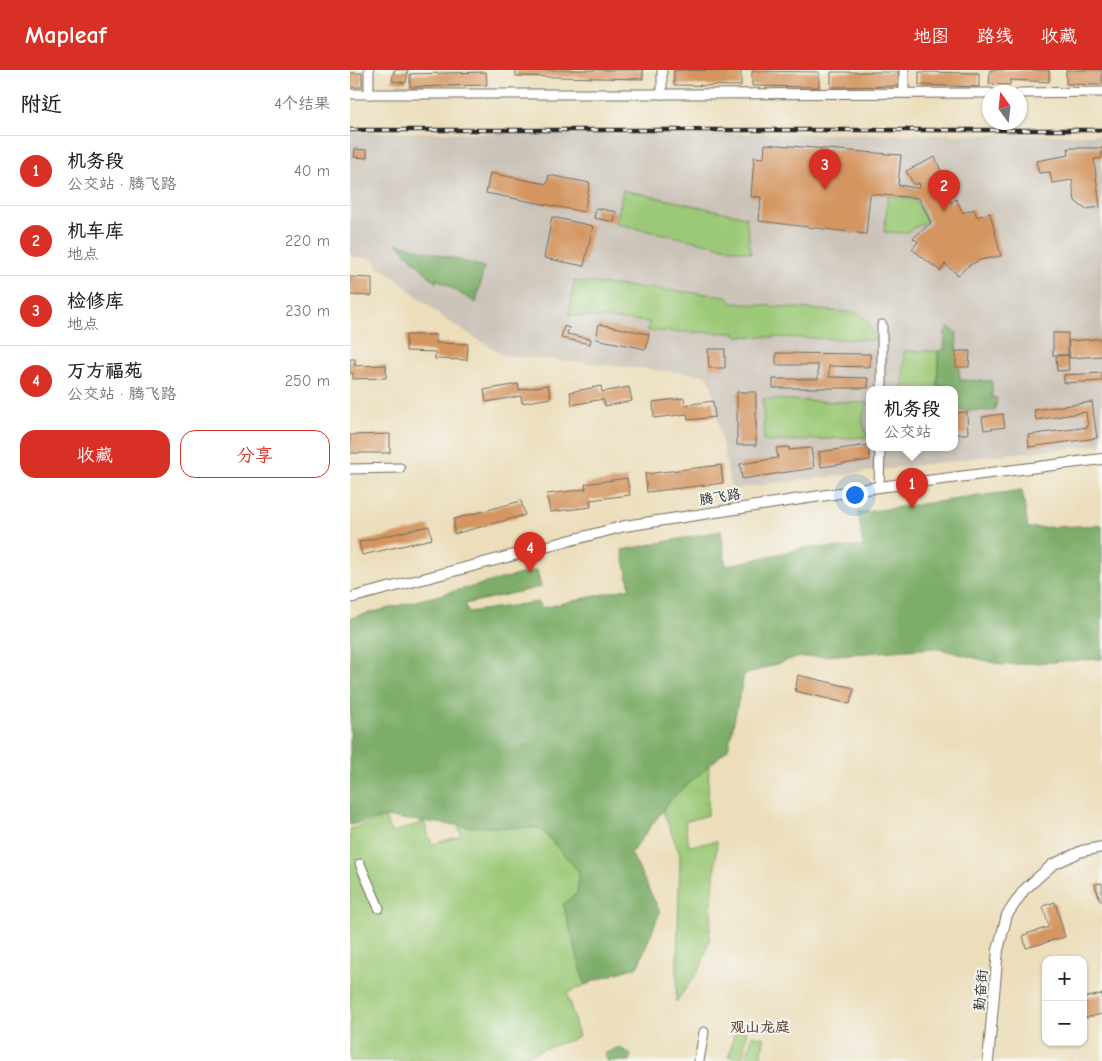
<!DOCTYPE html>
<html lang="zh">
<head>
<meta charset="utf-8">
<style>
  :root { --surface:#fff; --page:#f2f2f2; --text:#222; --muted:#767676; --line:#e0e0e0; --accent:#d93025 }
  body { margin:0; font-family:"Comic Neue","LXGW WenKai TC",sans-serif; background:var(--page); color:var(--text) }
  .controls { position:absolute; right:15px; bottom:15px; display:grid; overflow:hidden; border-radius:10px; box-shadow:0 1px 4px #0004 }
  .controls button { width:45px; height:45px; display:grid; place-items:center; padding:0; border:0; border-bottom:1px solid var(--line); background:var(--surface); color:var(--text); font:25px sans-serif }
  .compass { position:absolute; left:632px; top:15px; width:45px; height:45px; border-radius:50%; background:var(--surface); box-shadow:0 1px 4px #0004; rotate:345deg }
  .you { position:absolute; left:504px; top:424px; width:18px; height:18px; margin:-12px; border:4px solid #fff; border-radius:50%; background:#1a73e8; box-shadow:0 0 0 8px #1a73e833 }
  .badge { display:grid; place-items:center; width:32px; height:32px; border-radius:50%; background:var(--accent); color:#fff; font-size:16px; font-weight:700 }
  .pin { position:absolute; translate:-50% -41px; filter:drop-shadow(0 1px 2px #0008) }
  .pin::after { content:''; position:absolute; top:26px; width:18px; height:15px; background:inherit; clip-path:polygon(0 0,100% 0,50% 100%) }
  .popup { position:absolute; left:516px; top:316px; width:92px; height:65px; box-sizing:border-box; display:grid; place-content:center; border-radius:10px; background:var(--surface); filter:drop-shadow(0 1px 4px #0005); font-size:16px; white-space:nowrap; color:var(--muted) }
  .popup b { font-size:19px; color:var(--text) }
  .popup::after { content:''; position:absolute; left:50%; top:100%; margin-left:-10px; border:10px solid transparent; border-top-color:var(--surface) }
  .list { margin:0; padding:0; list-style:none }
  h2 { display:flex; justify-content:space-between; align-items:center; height:65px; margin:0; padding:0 20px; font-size:21px }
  h2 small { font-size:16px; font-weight:400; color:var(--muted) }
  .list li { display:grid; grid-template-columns:32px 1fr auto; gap:15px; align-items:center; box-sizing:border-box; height:70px; padding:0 20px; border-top:1px solid var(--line) }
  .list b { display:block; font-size:19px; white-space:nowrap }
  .list p { margin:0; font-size:16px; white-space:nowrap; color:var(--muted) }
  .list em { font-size:16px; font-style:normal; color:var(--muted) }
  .actions { display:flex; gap:10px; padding:15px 20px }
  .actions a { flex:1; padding:11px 0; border:1px solid var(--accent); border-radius:15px; text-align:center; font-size:18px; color:var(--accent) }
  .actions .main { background:var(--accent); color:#fff }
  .map { position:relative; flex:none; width:752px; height:991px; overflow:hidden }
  header { display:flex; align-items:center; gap:30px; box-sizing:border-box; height:70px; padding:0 25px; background:var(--accent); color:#fff }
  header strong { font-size:24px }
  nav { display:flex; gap:28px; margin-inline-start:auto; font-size:18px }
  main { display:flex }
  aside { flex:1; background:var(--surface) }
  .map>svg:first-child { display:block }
</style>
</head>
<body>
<header>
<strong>Mapleaf</strong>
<nav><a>地图</a><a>路线</a><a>收藏</a></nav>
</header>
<main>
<aside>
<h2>附近<small>4个结果</small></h2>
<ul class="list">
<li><span class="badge">1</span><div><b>机务段</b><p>公交站 · 腾飞路</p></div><em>40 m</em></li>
<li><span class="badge">2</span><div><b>机车库</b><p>地点</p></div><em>220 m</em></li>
<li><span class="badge">3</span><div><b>检修库</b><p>地点</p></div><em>230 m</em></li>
<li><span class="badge">4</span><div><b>万方福苑</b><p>公交站 · 腾飞路</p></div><em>250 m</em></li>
</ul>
<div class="actions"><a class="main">收藏</a><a>分享</a></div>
</aside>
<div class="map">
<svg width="752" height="991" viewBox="0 0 752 991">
  <rect width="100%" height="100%" fill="#f6f6f2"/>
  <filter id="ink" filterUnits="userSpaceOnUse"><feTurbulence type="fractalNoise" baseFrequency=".02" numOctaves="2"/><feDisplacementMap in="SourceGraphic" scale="10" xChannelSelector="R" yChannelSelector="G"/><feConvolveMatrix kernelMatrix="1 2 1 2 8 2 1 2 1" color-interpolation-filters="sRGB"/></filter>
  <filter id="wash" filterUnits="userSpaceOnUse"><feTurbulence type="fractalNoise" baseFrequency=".0096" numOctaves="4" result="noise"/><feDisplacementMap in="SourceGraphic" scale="20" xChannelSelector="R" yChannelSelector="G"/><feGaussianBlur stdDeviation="1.12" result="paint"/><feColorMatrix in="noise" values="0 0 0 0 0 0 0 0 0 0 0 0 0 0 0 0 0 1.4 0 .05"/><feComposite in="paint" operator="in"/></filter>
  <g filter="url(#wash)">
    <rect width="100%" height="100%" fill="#ecdebb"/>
    <!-- industrial -->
    <path fill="#cbc3b8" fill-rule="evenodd" d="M 0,62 L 752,65 L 752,375 L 648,385 L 381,419 L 361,313 L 357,305 L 154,285 L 99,252 L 34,199 L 28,198 L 26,190 L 0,186 ZM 520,320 L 604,320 L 604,378 L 520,378 Z"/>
    <!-- green -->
    <g fill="#9cc977" stroke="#647a51">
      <polygon points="273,120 396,147 401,183 266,154"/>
      <polygon points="538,126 566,129 577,151 555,163 534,162"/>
      <path d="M 224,211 L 376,226 L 382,233 L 508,243 C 519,250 522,257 524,270 L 387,266 L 385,263 L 298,261 L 299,252 L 219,245 Z"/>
      <polygon points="554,281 588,281 587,320 553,320"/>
      <path d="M 413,329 L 518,333 C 512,345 511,355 519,367 L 414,372 Z"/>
      <polygon points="359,683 358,745 335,752 339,776 367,771 359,872 350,899 326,932 330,785 309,731"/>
      <polygon points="150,736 206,768 230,800 227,822 240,913 217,923 229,967 159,991 0,991 0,759 35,747 41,763 74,752 82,774 111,766 106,749"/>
      <polygon points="385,960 397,962 392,989 379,986"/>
      <polygon points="402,965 415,968 410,991 396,988"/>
    </g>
    <!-- forest -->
    <g fill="#7dad68" stroke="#546c4a">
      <polygon points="46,173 134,197 126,233 87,209 86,213"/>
      <polygon points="599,257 607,263 606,296 609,297 610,310 642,311 642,327 647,328 645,341 605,340 604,320 588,320 588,281 594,280 595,261"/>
      <polygon points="672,420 678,458 752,455 752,589 653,595 585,578 444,588 394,605 378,679 322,728 281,783 310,842 288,896 235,914 213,834 227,823 229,802 190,758 124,757 33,747 0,755 0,548 187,500 191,517 115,534 118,542 188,532 192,538 280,518 272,480 371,461 376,496 454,478 513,477 508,443"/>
      <polygon points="269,977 281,985 280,991 257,991 254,984"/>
    </g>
    <g id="blocks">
      <!-- building -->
      <g fill="#d49561">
        <polygon points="44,0 58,0 56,13 42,11"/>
        <polygon points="166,0 293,0 293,9 166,6"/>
        <polygon points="324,0 391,1 391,16 324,15"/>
        <polygon points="640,0 699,0 699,12 660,10 660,15 639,14"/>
        <polygon points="716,0 752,0 752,15 716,14"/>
        <polygon points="402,1 469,2 469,17 402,16"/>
        <polygon points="136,2 137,15 60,17 60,4"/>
        <polygon points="481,2 549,2 549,16 481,17"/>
        <polygon points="569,2 629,3 629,17 569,15"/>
        <rect x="0" y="3" width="12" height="14"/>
        <polygon points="415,74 551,85 548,115 567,118 570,117 569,113 564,115 556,101 585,87 591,101 586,104 601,133 606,129 613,143 624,139 627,147 640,143 651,186 630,190 618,196 608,205 595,194 590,201 562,179 568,172 563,168 581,153 569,128 520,124 516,164 409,151 411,127 401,127 404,87 414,88"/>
        <polygon points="718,78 752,78 752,88 744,89 750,137 735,139 725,131 722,110 702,113 700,102 689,103 686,91 719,85"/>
        <polygon points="5,79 17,80 17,88 4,87"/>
        <polygon points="140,103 197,114 199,105 240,113 234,142 136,123"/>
        <polygon points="246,138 266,142 264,152 244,148"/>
        <polygon points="202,147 243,156 234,196 194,188"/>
        <polygon points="0,207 22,208 22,226 0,225"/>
        <polygon points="249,254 299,264 296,279 246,269"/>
        <polygon points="214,256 219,258 217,264 241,269 240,274 211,268"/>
        <rect x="703" y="263" width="15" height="22"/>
        <polygon points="56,265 86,265 86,273 118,274 117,290 85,289 85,282 56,281"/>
        <polygon points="748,269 752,269 752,286 720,288 718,271"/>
        <polygon points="358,279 375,279 375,298 359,298"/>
        <polygon points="606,281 620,281 619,297 606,297"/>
        <polygon points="426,283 520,284 520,297 479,296 479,307 518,308 518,318 423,318 423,309 468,309 468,295 426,295"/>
        <polygon points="718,285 719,300 707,301 706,286"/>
        <polygon points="0,289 5,289 5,296 36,295 36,308 3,309 3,303 0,303"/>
        <polygon points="752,303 752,311 714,313 714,305"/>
        <polygon points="168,314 169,320 198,315 201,328 172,333 171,326 136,332 134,320"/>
        <polygon points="251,316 252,322 279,317 282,331 255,336 253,329 222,335 220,322"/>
        <rect x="387" y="322" width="19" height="53"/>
        <polygon points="334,328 335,335 363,331 365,347 338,350 337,344 304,348 303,332"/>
        <polygon points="742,332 747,368 679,377 678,365 738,357 736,342 686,350 684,340"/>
        <polygon points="617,342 618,364 604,364 604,343"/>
        <polygon points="653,344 655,357 634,360 632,347"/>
        <polygon points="40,364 40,383 0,383 0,365"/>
        <polygon points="518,375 520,390 471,397 469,382"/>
        <polygon points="439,377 439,380 461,378 464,398 392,409 390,394 428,388 426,378"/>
        <polygon points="371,395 373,413 297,422 295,404"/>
        <polygon points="277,408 280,425 240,430 241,437 200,442 197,424 236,419 235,414"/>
        <polygon points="171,431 175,445 104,464 104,449"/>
        <polygon points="79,456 82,469 12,485 9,472"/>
        <polygon points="448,605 504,618 500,634 445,621"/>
        <polygon points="752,813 752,831 750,831 745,814"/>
        <polygon points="705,832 715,867 676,878 673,865 699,857 693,836"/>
        <polygon points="752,924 752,944 734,948 733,928"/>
      </g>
    </g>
  </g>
  <g filter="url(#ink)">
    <use href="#blocks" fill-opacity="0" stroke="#6f6a5d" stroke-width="1"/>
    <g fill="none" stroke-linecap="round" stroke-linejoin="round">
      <defs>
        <g id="minor">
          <polyline points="312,0 312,24 640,23"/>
          <polyline points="554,23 554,0"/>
          <polyline points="670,23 752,22"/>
          <polyline points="0,24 312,24"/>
          <polyline points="19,24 19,0"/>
          <polyline points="532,255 532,320"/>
          <polyline points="0,399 50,398"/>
          <polyline points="529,417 530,378"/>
          <polyline points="10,794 29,838"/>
          <polyline points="349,991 354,962"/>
        </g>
        <g id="tertiary">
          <polyline points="0,528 275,456 529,417 752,389"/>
          <polyline points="638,991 648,880 657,845 674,820 702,795 732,781 752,777"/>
        </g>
      </defs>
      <!-- minor casing -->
      <use href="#minor" stroke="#6f6a5d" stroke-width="11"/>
      <!-- tertiary casing -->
      <use href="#tertiary" stroke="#6f6a5d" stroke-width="12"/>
      <!-- minor -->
      <use href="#minor" stroke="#fff" stroke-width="9"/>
      <!-- tertiary -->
      <use href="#tertiary" stroke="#fff" stroke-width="10"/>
      <defs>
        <polyline id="rail" points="0,60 752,60"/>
      </defs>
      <!-- rail casing -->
      <use href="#rail" stroke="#2b2b2b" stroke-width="4.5"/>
      <!-- rail -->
      <use href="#rail" stroke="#f6f6f2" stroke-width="2.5" stroke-dasharray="8" stroke-linecap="butt"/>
    </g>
  </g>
  <g text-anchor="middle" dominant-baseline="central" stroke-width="4" stroke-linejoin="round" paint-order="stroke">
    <!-- street labels -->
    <g font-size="14" fill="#2b2b2b" stroke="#f6f6f2">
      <text transform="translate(370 427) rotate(-9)">腾飞路</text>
      <text transform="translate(631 920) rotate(-85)">勤奋街</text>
    </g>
    <!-- neighbourhood labels -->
    <g font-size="15" font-weight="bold" fill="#66503e" stroke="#f6f6f2">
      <text x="410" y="957">观山龙庭</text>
    </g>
  </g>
</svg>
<div class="controls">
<button>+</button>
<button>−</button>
</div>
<svg class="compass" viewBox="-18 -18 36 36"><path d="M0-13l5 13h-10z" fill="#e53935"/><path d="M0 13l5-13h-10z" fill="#767676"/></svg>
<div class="you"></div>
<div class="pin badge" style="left:562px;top:439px">1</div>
<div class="popup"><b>机务段</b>公交站</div>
<div class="pin badge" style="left:594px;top:141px">2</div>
<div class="pin badge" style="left:475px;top:120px">3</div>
<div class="pin badge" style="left:180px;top:503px">4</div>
</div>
</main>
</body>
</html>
